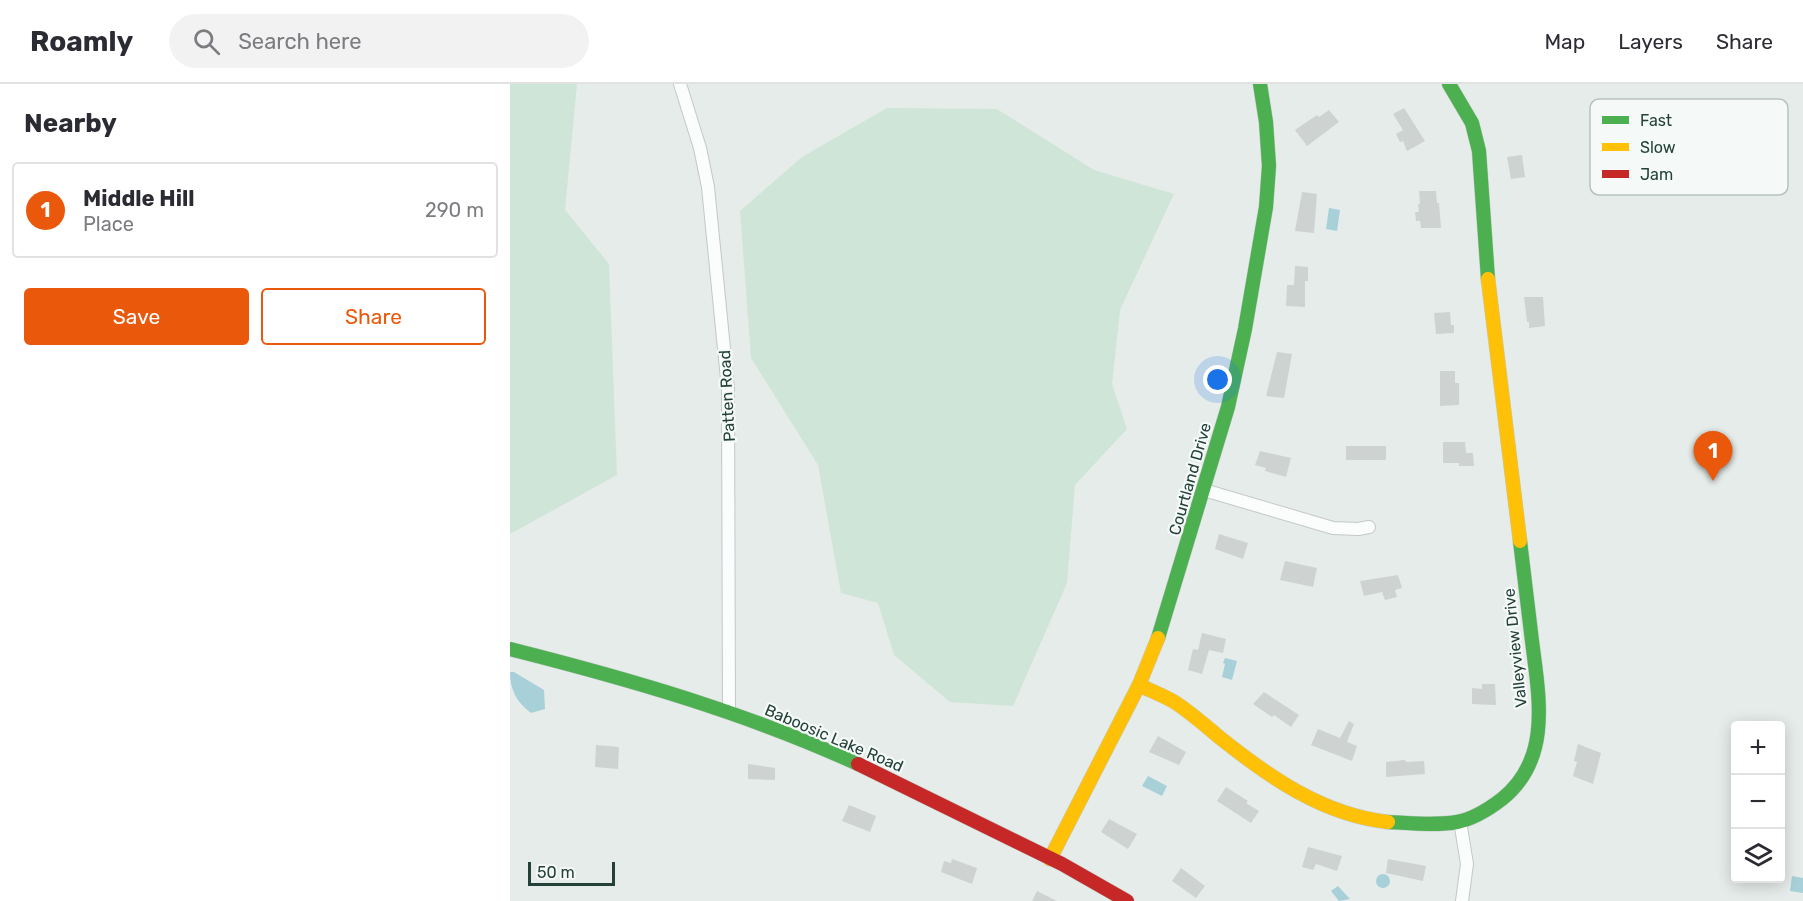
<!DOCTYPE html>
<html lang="en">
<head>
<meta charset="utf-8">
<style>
  :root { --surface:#fff; --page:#f2f2f3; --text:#2b2b33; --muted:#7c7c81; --line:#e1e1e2; --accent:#ea580c }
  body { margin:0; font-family:Rubik,sans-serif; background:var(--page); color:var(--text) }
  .controls { position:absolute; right:18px; bottom:18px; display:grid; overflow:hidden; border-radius:6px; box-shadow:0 3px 15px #0003 }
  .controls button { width:54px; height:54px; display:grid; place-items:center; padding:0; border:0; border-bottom:2px solid var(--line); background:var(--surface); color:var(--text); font:30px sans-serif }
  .scale { position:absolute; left:18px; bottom:15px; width:87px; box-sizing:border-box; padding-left:6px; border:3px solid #234039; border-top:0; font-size:16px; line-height:21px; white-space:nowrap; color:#234039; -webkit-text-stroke:4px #f5faf8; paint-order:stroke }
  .you { position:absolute; left:708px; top:296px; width:21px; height:21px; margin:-15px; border:4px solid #fff; border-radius:50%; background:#1a73e8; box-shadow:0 0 0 9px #1a73e833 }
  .badge { display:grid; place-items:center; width:39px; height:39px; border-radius:50%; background:var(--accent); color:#fff; font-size:20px; font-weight:700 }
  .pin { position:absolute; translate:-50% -50px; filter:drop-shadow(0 2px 3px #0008) }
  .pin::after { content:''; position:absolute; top:32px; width:21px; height:18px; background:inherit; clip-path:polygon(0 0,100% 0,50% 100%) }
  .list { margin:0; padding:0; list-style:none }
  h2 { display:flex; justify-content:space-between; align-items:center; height:78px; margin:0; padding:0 24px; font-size:26px }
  h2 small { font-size:20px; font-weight:400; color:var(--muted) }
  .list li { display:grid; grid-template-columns:39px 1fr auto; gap:18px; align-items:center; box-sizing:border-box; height:96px; margin:0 12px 12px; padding:0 12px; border:2px solid var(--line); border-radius:6px }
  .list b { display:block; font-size:22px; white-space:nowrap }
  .list p { margin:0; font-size:20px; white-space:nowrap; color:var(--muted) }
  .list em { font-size:20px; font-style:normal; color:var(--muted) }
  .actions { display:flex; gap:12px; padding:18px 24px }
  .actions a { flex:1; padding:14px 0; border:2px solid var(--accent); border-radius:6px; text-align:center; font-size:21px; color:var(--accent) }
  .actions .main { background:var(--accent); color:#fff }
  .icon { flex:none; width:33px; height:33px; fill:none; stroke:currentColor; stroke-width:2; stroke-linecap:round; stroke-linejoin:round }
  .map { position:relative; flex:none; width:1293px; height:817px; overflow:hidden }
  header { display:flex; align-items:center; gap:36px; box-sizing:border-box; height:84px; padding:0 30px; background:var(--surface); border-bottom:2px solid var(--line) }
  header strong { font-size:28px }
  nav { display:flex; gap:33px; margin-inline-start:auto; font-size:21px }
  .search { width:420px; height:54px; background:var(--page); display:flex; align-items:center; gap:15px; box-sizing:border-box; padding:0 21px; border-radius:33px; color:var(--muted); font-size:22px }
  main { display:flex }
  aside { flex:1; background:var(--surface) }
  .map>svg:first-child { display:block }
</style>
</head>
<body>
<header>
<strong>Roamly</strong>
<div class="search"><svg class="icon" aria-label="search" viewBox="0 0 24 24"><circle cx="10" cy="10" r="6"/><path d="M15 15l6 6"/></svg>Search here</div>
<nav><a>Map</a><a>Layers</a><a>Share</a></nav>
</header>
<main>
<aside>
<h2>Nearby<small></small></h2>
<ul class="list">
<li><span class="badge">1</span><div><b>Middle Hill</b><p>Place</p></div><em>290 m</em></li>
</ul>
<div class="actions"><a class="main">Save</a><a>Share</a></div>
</aside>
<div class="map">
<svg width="1293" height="817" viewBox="0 0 1293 817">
  <rect width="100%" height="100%" fill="#e6ece9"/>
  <!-- green -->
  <g fill="#cfe5d7">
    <polygon points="0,0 67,0 55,126 99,180 107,391 0,450"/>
    <polygon points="377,24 487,25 584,86 664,110 610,226 602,300 617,345 565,401 557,499 503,622 440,618 384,571 368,519 331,509 308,381 241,274 230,127 292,73"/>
  </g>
  <!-- water -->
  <g fill="#a8d0d9">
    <polygon points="819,124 830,126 827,147 816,145"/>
    <polygon points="715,574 727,577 722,596 712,593 715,580 713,579"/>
    <path d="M 0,588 L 4,588 L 34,606 L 35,625 L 21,629 C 6,618 0,605 0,588 Z"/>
    <polygon points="638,692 657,702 652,712 632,702"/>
    <circle cx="873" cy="797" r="7"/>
    <polygon points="1282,792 1293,794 1293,809 1280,807"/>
    <polygon points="828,802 840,815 829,817 821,807"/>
  </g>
  <!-- building -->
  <g fill="#ced3d1">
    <polygon points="894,24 915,57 897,67 893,57 890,58 886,50 893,46 883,30"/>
    <polygon points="819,26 829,38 797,62 785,46 807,31 809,33"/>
    <polygon points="1012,71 1015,93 1001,95 997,73"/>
    <polygon points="909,107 926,107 927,119 929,119 931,144 911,144 910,137 906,137 905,128 909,128 908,120 910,120"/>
    <polygon points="792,108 807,110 804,149 785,147"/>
    <polygon points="785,182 798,183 798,197 795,197 795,223 776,222 777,201 784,201"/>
    <polygon points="1014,213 1033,213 1035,242 1019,244 1019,238 1017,238"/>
    <polygon points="940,228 941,241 944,241 944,249 926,250 924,229"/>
    <polygon points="767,268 782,270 774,314 756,312"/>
    <polygon points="930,287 945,287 945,299 949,299 949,321 930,322"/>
    <polygon points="933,358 955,358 956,369 963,369 964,382 949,382 949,379 933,379"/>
    <rect x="836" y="362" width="40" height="14"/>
    <polygon points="750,367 781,374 776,393 755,387 756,384 745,381"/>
    <polygon points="709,450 738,459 733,475 705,465"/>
    <polygon points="775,477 807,484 803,503 770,496"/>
    <polygon points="888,491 892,504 885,506 887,513 875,516 872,508 854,512 850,497"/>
    <polygon points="692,549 716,555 713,569 699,566 692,590 678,586 683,565 688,566"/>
    <polygon points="972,600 985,600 986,621 962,620 962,604 972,605"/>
    <polygon points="754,608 789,631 781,643 764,631 762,633 743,620"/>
    <polygon points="839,637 844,640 837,658 847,662 842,677 801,661 808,645 830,654"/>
    <polygon points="648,652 676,668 669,681 639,668"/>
    <polygon points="1068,660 1091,669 1083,700 1063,692 1067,678 1064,677"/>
    <polygon points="86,661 109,663 108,685 85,683"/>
    <polygon points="895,676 896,678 914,677 915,690 876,693 876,678"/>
    <polygon points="238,680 265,684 265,696 238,695"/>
    <polygon points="716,703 738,717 736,719 749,727 741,739 707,717"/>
    <polygon points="339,721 366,732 360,748 332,737"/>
    <polygon points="599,735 627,750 618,765 591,748"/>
    <polygon points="798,763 832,772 827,787 806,780 803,786 792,783"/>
    <polygon points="442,775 467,784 462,800 431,788 434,777 441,779"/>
    <polygon points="878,775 916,782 913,797 876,789"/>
    <polygon points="671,784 695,802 686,814 662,797"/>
    <polygon points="527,807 547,817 522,817"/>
  </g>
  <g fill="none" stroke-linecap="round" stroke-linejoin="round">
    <defs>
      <g id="street">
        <polyline points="170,0 190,64 198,103 218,305 219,628"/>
        <polyline points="694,406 823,444 848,445 859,443"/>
        <polyline points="950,737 957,780 952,817"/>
      </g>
      <g id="fast">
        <polyline points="939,0 962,39 969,67 978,195"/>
        <polyline points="648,554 718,323 735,245 756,123 759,82 756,38 750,0"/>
        <path d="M 0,565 C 119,595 237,629 348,680"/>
        <path d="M 878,738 C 900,739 925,742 947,738 C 963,735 979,725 992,715 C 1042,675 1029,613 1022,557 C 1018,524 1014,491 1010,457"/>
      </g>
      <g id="slow">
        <polyline points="978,195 1010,457"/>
        <path d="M 629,601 C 641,607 655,612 666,619 C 681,629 695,641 709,653 C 759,693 813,731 878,738"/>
        <polyline points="540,775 629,601 648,554"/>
      </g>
      <polyline id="jam" points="348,680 552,780 617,817"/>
    </defs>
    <!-- street casing -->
    <use href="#street" stroke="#c3c9c6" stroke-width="14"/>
    <!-- fast casing -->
    <use href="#fast" stroke="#c2cac7" stroke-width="15"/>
    <!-- slow casing -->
    <use href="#slow" stroke="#c2cac7" stroke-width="15"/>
    <!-- jam casing -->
    <use href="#jam" stroke="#c2cac7" stroke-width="15"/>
    <!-- street -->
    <use href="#street" stroke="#fbfcfc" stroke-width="12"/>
    <!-- fast -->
    <use href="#fast" stroke="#4caf50" stroke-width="14"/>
    <!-- slow -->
    <use href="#slow" stroke="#ffc107" stroke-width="14"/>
    <!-- jam -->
    <use href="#jam" stroke="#c62828" stroke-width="14"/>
  </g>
  <g text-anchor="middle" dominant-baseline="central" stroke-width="4.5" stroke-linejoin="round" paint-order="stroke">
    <!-- street labels -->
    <g font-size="16" fill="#234039" stroke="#f5faf8">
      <text transform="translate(217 312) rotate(-93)">Patten Road</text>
      <text transform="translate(680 395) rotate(-74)">Courtland Drive</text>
      <text transform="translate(1005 564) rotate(-96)">Valleyview Drive</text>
      <text transform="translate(324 654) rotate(23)">Baboosic Lake Road</text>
    </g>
  </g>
  <!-- legend -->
  <rect x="1080" y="15" width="198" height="96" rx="9" fill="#f5faf8" stroke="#b6c2bf" stroke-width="1.5"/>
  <rect x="1092" y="32" width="27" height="8" fill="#4caf50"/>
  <rect x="1092" y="59" width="27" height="8" fill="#ffc107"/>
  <rect x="1092" y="86" width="27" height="8" fill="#c62828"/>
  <g font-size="16" fill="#234039">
    <text x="1130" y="42">Fast</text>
    <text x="1130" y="69">Slow</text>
    <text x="1130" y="96">Jam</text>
  </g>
</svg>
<div class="controls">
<button>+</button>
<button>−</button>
<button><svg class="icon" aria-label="layers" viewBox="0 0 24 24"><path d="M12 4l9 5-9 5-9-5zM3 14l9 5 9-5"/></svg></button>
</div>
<div class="scale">50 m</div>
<div class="you"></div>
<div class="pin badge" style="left:1203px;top:397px">1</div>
</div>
</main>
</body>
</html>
